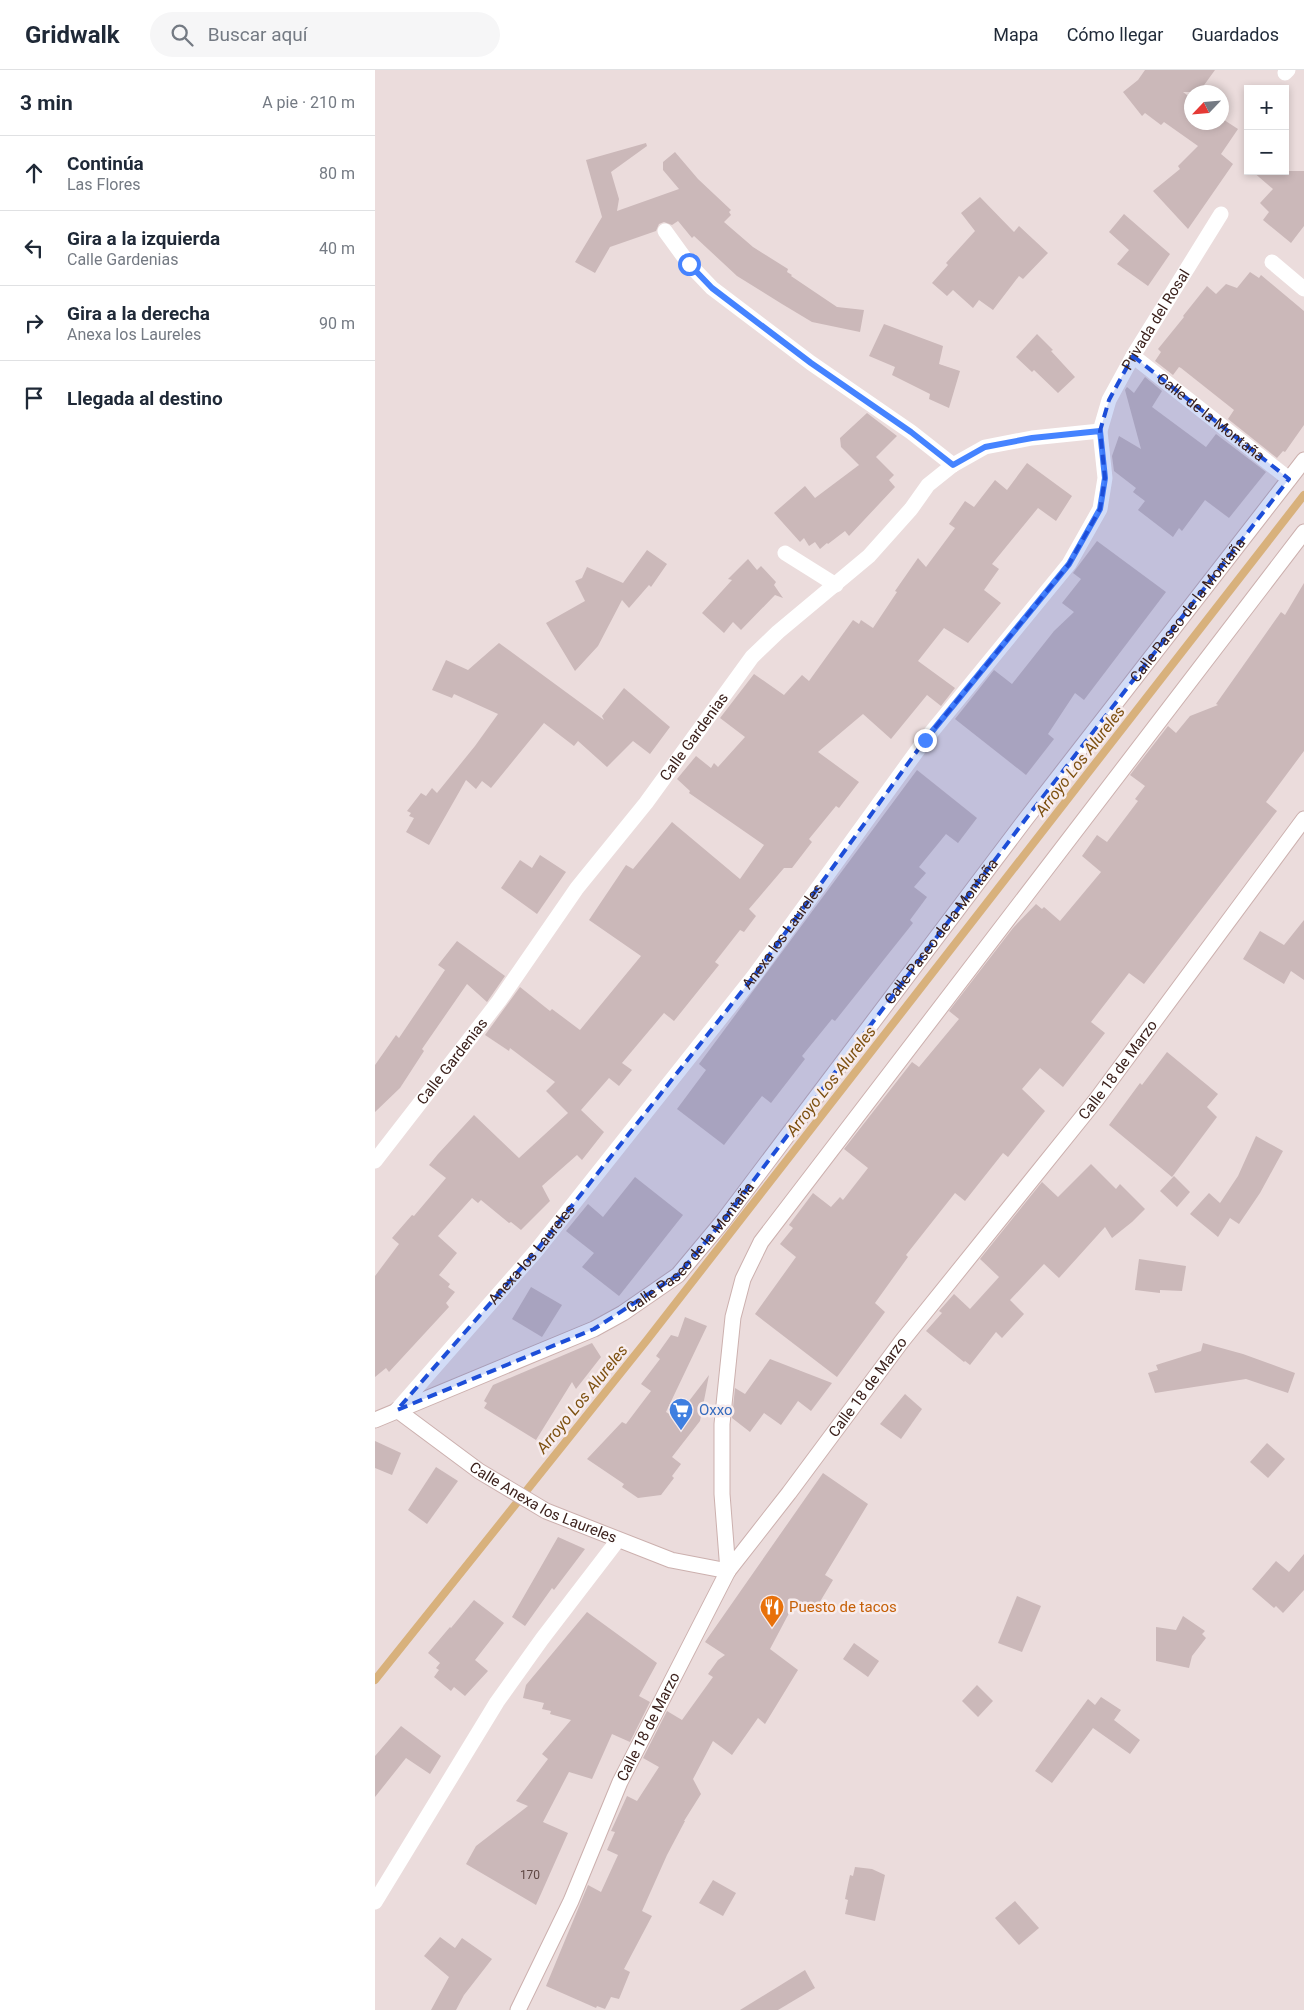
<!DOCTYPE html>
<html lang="es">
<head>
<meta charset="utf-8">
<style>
  :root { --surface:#fff; --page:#f6f6f7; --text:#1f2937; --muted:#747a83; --line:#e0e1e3 }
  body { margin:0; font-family:Roboto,sans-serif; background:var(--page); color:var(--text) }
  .controls { position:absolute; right:15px; top:15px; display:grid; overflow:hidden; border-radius:0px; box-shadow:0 2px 8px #0003 }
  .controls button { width:45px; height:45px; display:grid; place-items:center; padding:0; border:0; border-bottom:1px solid var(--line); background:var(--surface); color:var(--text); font:25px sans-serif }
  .compass { position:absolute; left:809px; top:15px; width:45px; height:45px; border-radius:50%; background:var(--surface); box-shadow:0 2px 8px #0003; rotate:244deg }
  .stop { position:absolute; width:15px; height:15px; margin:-11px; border:4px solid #4583ff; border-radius:50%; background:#fff }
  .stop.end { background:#4583ff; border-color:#fff; box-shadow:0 1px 5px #0008 }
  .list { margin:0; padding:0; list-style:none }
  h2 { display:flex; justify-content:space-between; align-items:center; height:65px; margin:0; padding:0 20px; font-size:21px }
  h2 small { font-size:16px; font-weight:400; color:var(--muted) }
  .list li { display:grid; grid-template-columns:32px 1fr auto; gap:15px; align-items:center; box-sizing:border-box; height:75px; padding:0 20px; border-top:1px solid var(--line) }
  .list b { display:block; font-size:19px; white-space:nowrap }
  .list p { margin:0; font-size:16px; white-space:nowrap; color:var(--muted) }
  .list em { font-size:16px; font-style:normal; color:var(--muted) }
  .icon { flex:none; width:28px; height:28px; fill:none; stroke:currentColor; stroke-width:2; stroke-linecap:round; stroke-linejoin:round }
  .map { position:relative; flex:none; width:929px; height:1940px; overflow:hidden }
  header { display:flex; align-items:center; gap:30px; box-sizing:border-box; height:70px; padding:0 25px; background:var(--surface); border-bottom:1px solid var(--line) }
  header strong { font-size:24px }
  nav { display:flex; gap:28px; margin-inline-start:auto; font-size:18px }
  .search { width:350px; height:45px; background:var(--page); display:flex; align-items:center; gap:12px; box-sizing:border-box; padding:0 18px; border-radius:28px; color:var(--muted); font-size:19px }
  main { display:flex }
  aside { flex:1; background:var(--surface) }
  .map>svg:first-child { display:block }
</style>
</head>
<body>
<header>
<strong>Gridwalk</strong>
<div class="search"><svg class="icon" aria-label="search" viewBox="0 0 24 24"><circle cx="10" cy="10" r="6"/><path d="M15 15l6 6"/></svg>Buscar aquí</div>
<nav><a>Mapa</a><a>Cómo llegar</a><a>Guardados</a></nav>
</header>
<main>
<aside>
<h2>3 min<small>A pie · 210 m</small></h2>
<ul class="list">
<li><svg class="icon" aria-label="ahead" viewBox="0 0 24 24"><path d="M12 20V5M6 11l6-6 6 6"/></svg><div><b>Continúa</b><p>Las Flores</p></div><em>80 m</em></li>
<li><svg class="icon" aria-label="left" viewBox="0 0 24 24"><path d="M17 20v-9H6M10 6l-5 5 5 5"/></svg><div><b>Gira a la izquierda</b><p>Calle Gardenias</p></div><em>40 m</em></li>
<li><svg class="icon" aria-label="right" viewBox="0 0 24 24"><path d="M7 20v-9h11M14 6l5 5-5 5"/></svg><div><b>Gira a la derecha</b><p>Anexa los Laureles</p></div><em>90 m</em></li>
<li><svg class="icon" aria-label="arrive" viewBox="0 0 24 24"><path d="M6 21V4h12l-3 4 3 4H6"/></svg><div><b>Llegada al destino</b></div></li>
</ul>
</aside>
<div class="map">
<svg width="929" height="1940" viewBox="0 0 929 1940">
  <rect width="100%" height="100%" fill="#ebdcdc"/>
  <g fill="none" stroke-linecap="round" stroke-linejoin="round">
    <!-- stream -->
    <polyline stroke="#d8b17c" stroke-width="8" points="0,1610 272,1270 929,425"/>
  </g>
  <!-- building -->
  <g fill="#cbb8b9">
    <polygon points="770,0 840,0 824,22 808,22 816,28 816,52 846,52 846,48 863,59 846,84 858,94 813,159 778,121 805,99 803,96 823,76 789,52 786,55 770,43 767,46 748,22 763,10"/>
    <polygon points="271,73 272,76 236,102 244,129 242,141 304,119 288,100 288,92 300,82 323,109 356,140 354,142 356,145 349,152 378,177 413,199 412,202 417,205 416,206 462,237 489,240 485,262 437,252 407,234 362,206 319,166 317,168 303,151 297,155 289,152 284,154 281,161 235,177 220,203 200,192 227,147 211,90"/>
    <polygon points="877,101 929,101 929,156 916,173 888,150 894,142 885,133 898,119"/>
    <polygon points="605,127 639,162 644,156 673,183 648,209 644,206 618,240 604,230 598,238 578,220 572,226 557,213 573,195 571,193 600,161 586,143"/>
    <polygon points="749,144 795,184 773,216 742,194 754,180 734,162"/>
    <polygon points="875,202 884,208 886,205 929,241 929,355 910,382 908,381 902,388 853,349 859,340 806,298 804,297 798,305 780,291 786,282 783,279 809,247 808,246 832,216 841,224 851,214 862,218"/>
    <polygon points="509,254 568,276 564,294 585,301 574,338 554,329 555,324 517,305 520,297 494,286"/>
    <polygon points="662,264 678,280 676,281 700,307 683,323 659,300 657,302 641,287"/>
    <polygon points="770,307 787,321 777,337 831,377 841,364 891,402 854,448 830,430 807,461 804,458 798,467 763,440 770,431 758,422 761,418 739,401 737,386 744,366 766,379 750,320 752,317 759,323"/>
    <polygon points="492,343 522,366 501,387 519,405 514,410 520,417 474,466 470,461 453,474 452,473 445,479 440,472 434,476 429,468 425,472 399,443 430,416 440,428 484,395 466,377 465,368"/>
    <polygon points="652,393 697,426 681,451 663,438 617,494 624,499 609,520 626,533 593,573 569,558 543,591 580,618 566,636 552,625 516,669 488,644 443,682 484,712 464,738 461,736 434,769 437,772 417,798 409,798 374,839 381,846 369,862 365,860 340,892 344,895 299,951 289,943 247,993 257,1000 244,1016 234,1008 206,1040 229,1062 207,1090 202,1085 167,1116 175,1131 146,1160 136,1152 134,1153 106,1130 103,1133 97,1128 63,1166 82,1183 64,1205 75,1214 73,1217 80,1222 71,1233 74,1237 14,1302 11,1298 0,1307 0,1206 24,1174 17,1168 37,1145 39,1146 71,1108 54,1095 63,1084 99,1045 144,1088 193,1043 171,1021 180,1012 135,978 134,981 110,965 145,917 175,941 177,939 205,960 266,886 214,850 251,795 258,799 297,752 365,809 389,775 314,723 315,721 302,709 321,686 336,698 339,693 343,697 370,667 345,648 379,604 409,625 427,605 434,611 478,550 484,554 486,550 498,558 522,522 520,521 543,488 551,497 580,458 574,454 590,431 599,437 620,410 632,420"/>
    <polygon points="722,471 791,522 709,630 700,623 673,664 679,669 651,705 580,649 619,600 637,614 679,561 699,542 687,533 706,509 698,503"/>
    <polygon points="272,480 292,494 276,517 274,515 254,538 247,530 223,576 200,601 171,553 210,531 200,511 207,508 212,497 248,513"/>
    <polygon points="373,489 382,500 386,496 401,512 399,515 408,528 400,525 366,560 358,552 349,563 327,543 357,510 353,509"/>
    <polygon points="929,513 929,681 891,732 902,741 769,914 754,903 716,952 730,963 688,1017 665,998 647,1019 670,1041 633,1087 628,1083 590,1131 580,1123 531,1185 533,1187 500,1233 510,1242 462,1307 380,1244 421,1187 405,1174 418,1158 414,1155 438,1123 456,1137 465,1127 468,1130 493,1098 469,1079 537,992 544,997 584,949 574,941 638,858 661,834 667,839 669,837 685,851 726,802 707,786 722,765 732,772 763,731 760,729 770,716 755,705 793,656 801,663 815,646 843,635 841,634 906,542 910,545"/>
    <polygon points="124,573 229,650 227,646 249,618 295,657 275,684 258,671 232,697 203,671 199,676 169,653 116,718 107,711 101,719 91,710 54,775 31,762 39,748 34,746 36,743 32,741 46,723 51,726 57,718 62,723 100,676 123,644 79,624 77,628 57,620 71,590 93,600"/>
    <polygon points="542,700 602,748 583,773 571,764 544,797 551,803 539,817 552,827 535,850 538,853 460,951 457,949 427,986 430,989 396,1033 387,1026 349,1075 302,1039 331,1000 324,994"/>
    <polygon points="165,785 191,802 162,844 126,818 145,790 157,798"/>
    <polygon points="929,850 929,910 916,901 909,914 868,889 885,861 909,875"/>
    <polygon points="82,871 130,906 112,932 92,914 47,979 49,981 25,1018 0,1042 0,995 21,965 24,968 70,900 63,895"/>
    <polygon points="792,982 843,1024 832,1037 842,1047 797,1107 734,1055 765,1013 767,1015"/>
    <polygon points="881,1066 908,1081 885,1123 864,1154 855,1148 843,1167 815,1144 834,1123 845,1133 863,1106"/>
    <polygon points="716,1094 741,1119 745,1114 770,1139 757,1152 737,1168 730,1157 684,1208 669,1194 635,1230 649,1244 627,1268 621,1262 595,1295 590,1291 589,1292 551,1261 567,1243 564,1241 579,1224 595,1239 624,1207 605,1189 667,1112 683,1127"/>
    <polygon points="799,1106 815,1122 802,1137 785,1121"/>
    <polygon points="260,1107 308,1145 244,1226 207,1197 219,1183 191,1161 213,1134 228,1147"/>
    <polygon points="764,1189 811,1196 807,1221 785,1220 785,1223 760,1220"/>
    <polygon points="156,1217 187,1235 167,1267 137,1249"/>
    <polygon points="310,1247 332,1256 291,1342 301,1348 334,1305 325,1351 297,1387 306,1394 297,1406 299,1408 286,1425 263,1428 247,1417 249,1414 212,1389 247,1352 251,1354 276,1321 266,1314 285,1289 281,1286 296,1265 303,1267"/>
    <polygon points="217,1273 226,1287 201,1319 197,1312 161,1370 109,1338 112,1333 109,1331 118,1315"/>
    <polygon points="828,1273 868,1284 920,1303 913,1323 871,1309 780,1323 773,1303 783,1300 781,1295 826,1281"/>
    <polygon points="395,1289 457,1313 436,1341 423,1331 406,1355 389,1343 375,1362 357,1348 360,1318 370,1324"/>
    <polygon points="530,1324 547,1339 526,1369 505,1354"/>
    <polygon points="0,1371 26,1383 17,1405 0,1398"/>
    <polygon points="892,1373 910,1389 893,1408 875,1392"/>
    <polygon points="61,1397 83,1411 52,1454 33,1440"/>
    <polygon points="448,1403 493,1434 450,1505 458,1510 443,1535 440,1533 436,1540 421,1530 395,1579 423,1600 390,1654 383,1648 357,1685 338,1671 318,1709 326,1724 309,1751 310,1751 292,1785 267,1841 277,1846 249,1899 255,1902 244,1929 236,1927 230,1939 222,1936 221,1938 171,1916 213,1815 226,1822 243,1785 232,1780 240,1762 236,1761 252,1726 262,1731 284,1697 268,1688 292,1641 307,1650 338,1607 333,1604 343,1590 350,1585 330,1572"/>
    <polygon points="183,1467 210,1479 179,1520 177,1518 150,1556 137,1547"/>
    <polygon points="929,1484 929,1520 908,1543 901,1536 899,1538 877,1519 901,1491 914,1502"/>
    <polygon points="642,1526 666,1536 647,1582 623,1573"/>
    <polygon points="99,1530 129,1553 100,1590 113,1601 90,1626 79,1617 76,1621 59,1607 64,1600 61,1598 65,1593 53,1583 75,1557 76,1558"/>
    <polygon points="212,1542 282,1593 264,1626 275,1632 255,1672 237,1664 217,1709 194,1702 168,1752 193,1763 161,1835 91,1794 101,1776 153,1736 141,1731 173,1689 167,1684 196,1650 175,1644 176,1641 167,1639 169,1633 148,1628 151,1615"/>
    <polygon points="808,1546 830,1561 827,1564 831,1568 817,1586 814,1598 781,1591 781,1557 801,1560"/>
    <polygon points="479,1573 504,1591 493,1607 468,1589"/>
    <polygon points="602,1615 618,1631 603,1647 587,1631"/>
    <polygon points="726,1627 746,1640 739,1650 765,1670 755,1684 718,1658 677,1713 660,1701 713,1629 720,1635"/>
    <polygon points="26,1656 66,1686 55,1704 31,1688 0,1727 0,1686"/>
    <polygon points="480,1797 497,1799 510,1805 500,1851 470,1844 473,1830 470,1829 475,1805 478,1806"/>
    <polygon points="338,1810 361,1823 348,1846 324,1833"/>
    <polygon points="640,1831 664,1858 644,1875 620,1848"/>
    <polygon points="65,1867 80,1878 87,1868 117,1889 89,1925 81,1940 56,1940 74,1907 49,1886"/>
    <polygon points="430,1900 440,1918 403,1940 365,1940"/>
  </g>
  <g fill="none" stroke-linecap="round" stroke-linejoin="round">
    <defs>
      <g id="secondary">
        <path id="s4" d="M 22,1340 L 104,1401 L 171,1441 L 296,1490 L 353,1501"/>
        <path id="s5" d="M 0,1350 L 219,1259 L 248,1243 L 303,1205 L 348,1151 L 650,750 L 929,390"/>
        <polyline points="353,1501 347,1424 347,1354 358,1247 368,1209 386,1172 929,462"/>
        <path id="s6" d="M 143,1940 L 196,1831 L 245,1712 L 353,1501 L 414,1423 L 527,1271 L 721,1030 L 929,749"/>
      </g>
    </defs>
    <!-- secondary casing -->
    <use href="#secondary" stroke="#ccb0ae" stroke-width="17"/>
    <!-- street -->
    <g stroke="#fff" stroke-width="15">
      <polyline points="910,3 913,0"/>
      <polyline points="290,161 314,194 337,218 436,293 536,362 578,395"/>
      <polyline points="897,192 929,219"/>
      <path id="s1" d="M 758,286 L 914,409"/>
      <polyline points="410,483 461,515"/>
      <path id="s2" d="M 0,1091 L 124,931 L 202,818 L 271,733 L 377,587 L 403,562 L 494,486 L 536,439 L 553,415 L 578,395 L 610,377 L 657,368 L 725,361"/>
      <path id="s3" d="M 22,1340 L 161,1181 L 379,906 L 550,670 L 694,494 L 725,439 L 730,408 L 725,361 L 734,330 L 758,286 L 846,144"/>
      <polyline points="0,1832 122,1632 167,1569 243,1470"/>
    </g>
    <!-- secondary -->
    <use href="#secondary" stroke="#fff" stroke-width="15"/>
  </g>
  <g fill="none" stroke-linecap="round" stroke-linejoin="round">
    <!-- route -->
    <polyline stroke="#4583ff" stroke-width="6" points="314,194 337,218 436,293 536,362 578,395 610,377 657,368 725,361 730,408 725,439 694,494 550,670"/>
  </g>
  <!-- marked area -->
  <path fill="#1d4ed8" fill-opacity="0.2" stroke="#1d4ed8" stroke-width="4" stroke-dasharray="10 6" stroke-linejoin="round" d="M 758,286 L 914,409 L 650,750 L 348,1151 L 303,1205 L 219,1259 L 22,1340 L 161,1181 L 379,906 L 550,670 L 694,494 L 725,439 L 730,408 L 725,361 L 734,330 Z"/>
  <!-- icons -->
  <defs>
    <symbol id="supermarket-pin" viewBox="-11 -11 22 30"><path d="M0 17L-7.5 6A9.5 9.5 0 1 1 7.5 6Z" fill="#3f7fe0" stroke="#f7eced"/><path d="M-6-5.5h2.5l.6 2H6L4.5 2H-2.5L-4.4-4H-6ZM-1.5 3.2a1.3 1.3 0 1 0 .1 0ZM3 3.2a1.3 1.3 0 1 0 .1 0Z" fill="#fff"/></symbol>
    <symbol id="restaurant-pin" viewBox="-11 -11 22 30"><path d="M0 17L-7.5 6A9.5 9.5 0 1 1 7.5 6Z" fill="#e8710a" stroke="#f7eced"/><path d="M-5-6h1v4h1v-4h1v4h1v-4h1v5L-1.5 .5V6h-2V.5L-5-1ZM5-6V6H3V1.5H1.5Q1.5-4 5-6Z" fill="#fff"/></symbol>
  </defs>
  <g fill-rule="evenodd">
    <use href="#supermarket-pin" x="292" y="1326" width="28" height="38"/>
    <use href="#restaurant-pin" x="383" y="1523" width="28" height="38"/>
  </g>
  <g text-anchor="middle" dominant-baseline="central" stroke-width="5" stroke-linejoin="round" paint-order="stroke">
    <!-- number labels -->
    <g font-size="12" fill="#5f4743">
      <text x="155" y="1805">170</text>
    </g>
    <!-- street labels -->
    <g font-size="15" fill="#3b211c" stroke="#f7eced">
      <text stroke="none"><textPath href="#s3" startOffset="1348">Privada del Rosal</textPath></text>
      <text stroke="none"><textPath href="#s1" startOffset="99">Calle de la Montaña</textPath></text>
      <text stroke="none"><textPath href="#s5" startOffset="1175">Calle Paseo de la Montaña</textPath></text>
      <text stroke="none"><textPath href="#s2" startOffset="531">Calle Gardenias</textPath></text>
      <text stroke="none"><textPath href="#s5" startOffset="770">Calle Paseo de la Montaña</textPath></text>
      <text stroke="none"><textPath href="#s3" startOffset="611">Anexa los Laureles</textPath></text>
      <text stroke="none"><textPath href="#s2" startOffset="126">Calle Gardenias</textPath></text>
      <text stroke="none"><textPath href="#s6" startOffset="1122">Calle 18 de Marzo</textPath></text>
      <text stroke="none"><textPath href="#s5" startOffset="365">Calle Paseo de la Montaña</textPath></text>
      <text stroke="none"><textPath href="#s3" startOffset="206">Anexa los Laureles</textPath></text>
      <text stroke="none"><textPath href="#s6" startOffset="718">Calle 18 de Marzo</textPath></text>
      <text stroke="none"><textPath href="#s4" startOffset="174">Calle Anexa los Laureles</textPath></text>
      <text stroke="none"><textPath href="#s6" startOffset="312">Calle 18 de Marzo</textPath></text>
    </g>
    <!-- shop labels -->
    <g font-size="15" fill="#366cbe" stroke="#f7eced" text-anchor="start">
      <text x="324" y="1340">Oxxo</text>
    </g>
    <!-- food labels -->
    <g font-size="15" fill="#c56008" stroke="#f7eced" text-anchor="start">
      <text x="414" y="1537">Puesto de tacos</text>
    </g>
    <!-- water labels -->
    <g font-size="16" font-style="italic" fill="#7d5010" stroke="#f7eced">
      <text transform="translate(705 691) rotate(-52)">Arroyo Los Alureles</text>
      <text transform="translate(456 1011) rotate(-52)">Arroyo Los Alureles</text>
      <text transform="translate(207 1329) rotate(-51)">Arroyo Los Alureles</text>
    </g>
  </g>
</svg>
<div class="controls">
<button>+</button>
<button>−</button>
</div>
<svg class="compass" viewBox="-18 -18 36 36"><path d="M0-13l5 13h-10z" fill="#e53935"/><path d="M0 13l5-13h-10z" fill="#747a83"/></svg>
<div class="stop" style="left:314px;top:194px"></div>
<div class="stop end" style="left:550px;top:670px"></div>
</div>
</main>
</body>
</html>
